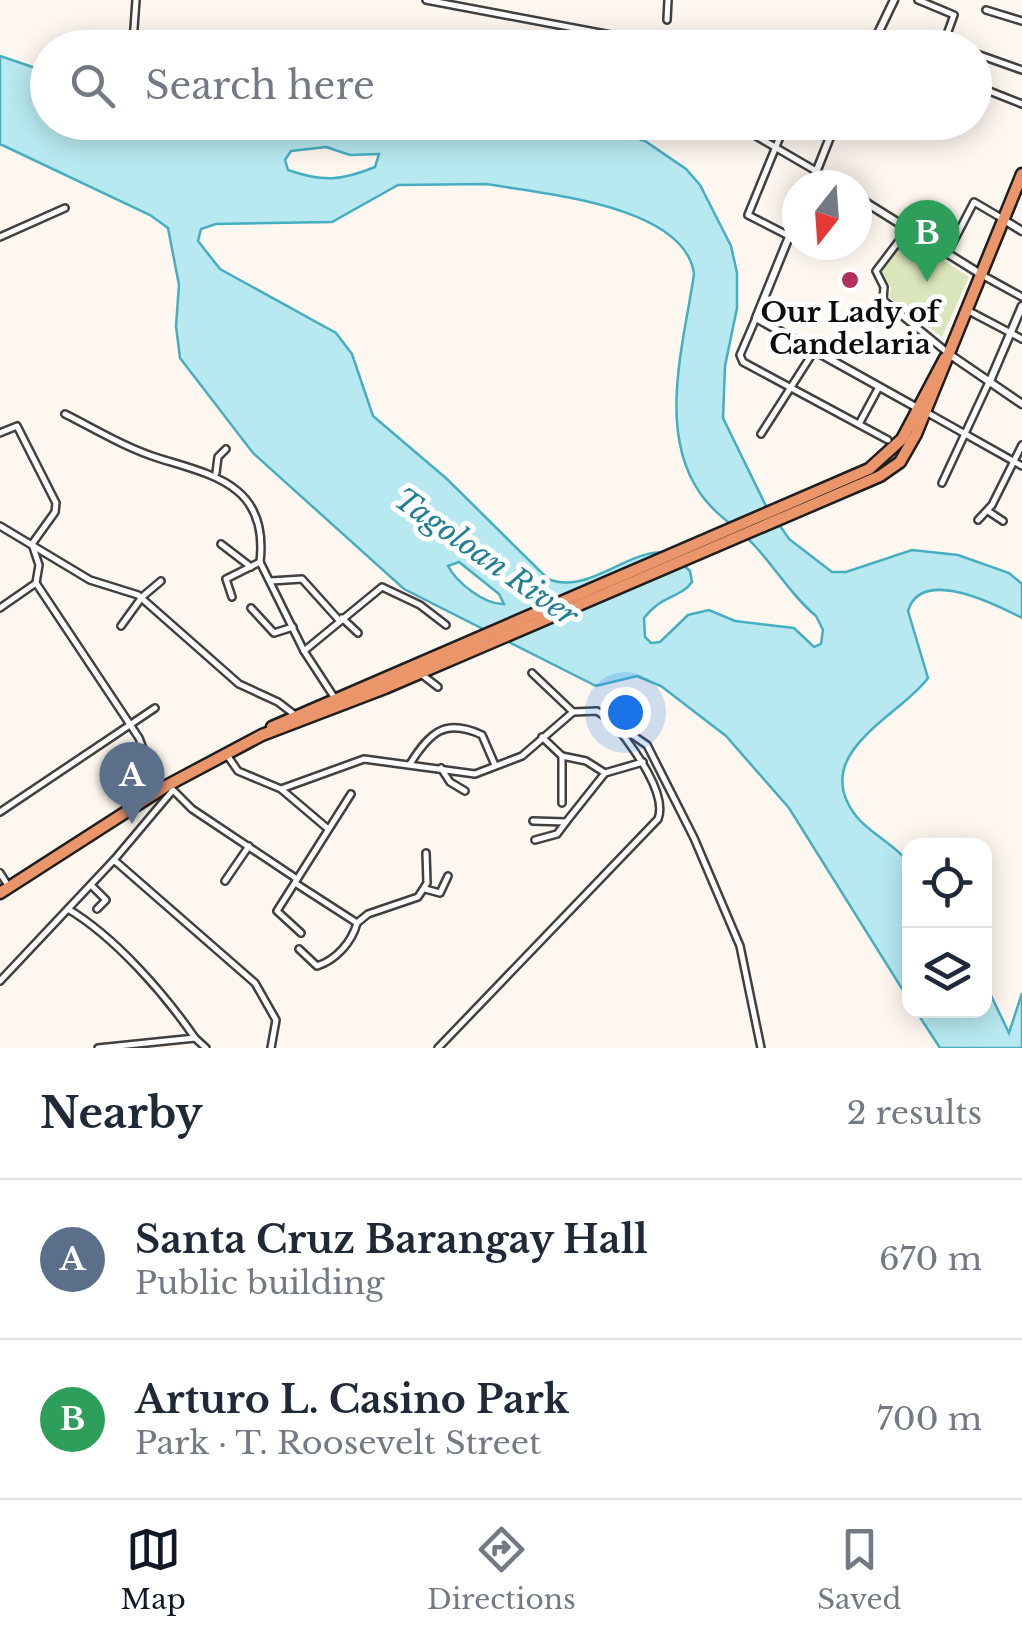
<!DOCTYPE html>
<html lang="en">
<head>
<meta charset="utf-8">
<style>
  :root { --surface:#fff; --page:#f6f6f7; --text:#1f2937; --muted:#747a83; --line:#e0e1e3; --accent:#111827 }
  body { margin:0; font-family:"Libre Baskerville",serif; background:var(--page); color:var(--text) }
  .controls { position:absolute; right:30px; bottom:30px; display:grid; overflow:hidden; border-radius:20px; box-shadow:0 5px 25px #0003 }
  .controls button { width:90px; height:90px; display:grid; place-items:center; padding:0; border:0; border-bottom:2px solid var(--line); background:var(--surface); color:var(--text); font:50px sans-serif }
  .compass { position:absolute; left:782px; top:170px; width:90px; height:90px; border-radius:50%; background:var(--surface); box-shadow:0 5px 25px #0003; rotate:197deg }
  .you { position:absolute; left:625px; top:712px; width:35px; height:35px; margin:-25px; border:8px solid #fff; border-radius:50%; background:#1a73e8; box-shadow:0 0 0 15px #1a73e833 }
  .badge { display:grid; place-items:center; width:65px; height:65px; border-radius:50%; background:var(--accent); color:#fff; font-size:32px; font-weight:700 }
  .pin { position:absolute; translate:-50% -82px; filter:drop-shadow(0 2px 5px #0008) }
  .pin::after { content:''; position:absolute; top:52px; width:35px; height:30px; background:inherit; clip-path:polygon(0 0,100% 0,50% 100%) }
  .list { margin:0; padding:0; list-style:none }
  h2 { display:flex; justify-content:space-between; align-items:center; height:130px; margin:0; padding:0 40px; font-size:42px }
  h2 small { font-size:32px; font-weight:400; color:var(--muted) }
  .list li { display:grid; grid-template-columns:65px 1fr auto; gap:30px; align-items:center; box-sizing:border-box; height:160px; padding:0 40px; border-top:2px solid var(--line) }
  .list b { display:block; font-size:38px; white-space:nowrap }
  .list p { margin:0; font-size:32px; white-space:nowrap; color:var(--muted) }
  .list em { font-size:32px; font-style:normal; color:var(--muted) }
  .icon { flex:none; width:55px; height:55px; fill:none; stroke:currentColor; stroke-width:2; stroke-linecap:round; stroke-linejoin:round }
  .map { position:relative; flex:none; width:1022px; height:1048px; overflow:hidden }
  .search { position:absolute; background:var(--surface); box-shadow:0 5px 25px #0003; left:30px; right:30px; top:30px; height:110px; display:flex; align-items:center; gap:25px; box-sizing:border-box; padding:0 35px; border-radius:55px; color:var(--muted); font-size:38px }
  .sheet { height:450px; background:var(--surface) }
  nav { display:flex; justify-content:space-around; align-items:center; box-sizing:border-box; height:140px; border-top:2px solid var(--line); background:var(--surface); font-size:28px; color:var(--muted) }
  nav a { display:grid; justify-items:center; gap:5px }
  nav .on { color:var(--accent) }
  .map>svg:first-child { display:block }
</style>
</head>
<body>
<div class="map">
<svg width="1022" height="1048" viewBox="0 0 1022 1048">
  <rect width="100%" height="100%" fill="#fdf7ef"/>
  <!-- green -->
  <polygon fill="#dbe5bb" points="905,236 969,277 942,337 889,297 891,288 881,269"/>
  <!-- water -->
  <g fill="#b8e9f0" stroke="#46aec0" stroke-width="2.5" fill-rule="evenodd">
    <path d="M 0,56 L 47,72 L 48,122 L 195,123 L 227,133 L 266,122 L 589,123 L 645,141 L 686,169 L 700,185 L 731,246 L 737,273 L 737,308 L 725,366 L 723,418 L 765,504 L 789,539 L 832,572 L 846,572 L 912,550 L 958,555 L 1009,573 L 1022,584 L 1022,618 C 997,605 921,566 908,611 L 928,678 C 902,715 807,753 856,816 C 870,834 895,844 909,863 L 909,1000 L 789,808 L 726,736 L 661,686 L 637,676 L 596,686 L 404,589 L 253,453 L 180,358 L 176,326 L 179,285 L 168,228 L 150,215 L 0,144 ZM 326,147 L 350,155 L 379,154 L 375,167 C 341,181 322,182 288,170 L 285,160 L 291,151 ZM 487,184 C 543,194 685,205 694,274 C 684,343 657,431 700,493 C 714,514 738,528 755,546 C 776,569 792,596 816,616 L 823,630 L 821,644 L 814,647 L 794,628 L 735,621 L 709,610 L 688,615 L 660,642 L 651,643 L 645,637 L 644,618 C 661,595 681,598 692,582 L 690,571 L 670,553 C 629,546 590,596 548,579 L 447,479 L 373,416 L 352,354 L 336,333 L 220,269 L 198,241 L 201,229 L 216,224 L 332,222 L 398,185 ZM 459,562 L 499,594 L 504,604 C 485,605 457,583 448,566 Z"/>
    <polygon points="985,983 1009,1033 1022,993 1022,1048 940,1048 916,1011 984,1011"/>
  </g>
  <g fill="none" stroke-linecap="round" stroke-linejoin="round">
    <defs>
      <g id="minor">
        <polyline points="426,0 680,48"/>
        <polyline points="918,0 954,15 946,37"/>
        <polyline points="986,10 1022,21"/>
        <polyline points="667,20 668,0"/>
        <polyline points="133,42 136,0"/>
        <polyline points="974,53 1022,70"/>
        <polyline points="974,85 1022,104"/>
        <polyline points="732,122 816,171"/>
        <polyline points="786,122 748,215 789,236"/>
        <polyline points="908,229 876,271 884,287 883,300 948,353"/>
        <polyline points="0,237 65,208"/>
        <polyline points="947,254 974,202 1003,219"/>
        <polyline points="982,275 1022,297"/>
        <polyline points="967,310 1022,339"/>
        <polyline points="756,318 740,355 743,362 888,440"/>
        <polyline points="926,412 1022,466"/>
        <path d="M 65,414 C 95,429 126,448 158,458 C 213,475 269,485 260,562"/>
        <polyline points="859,424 879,387"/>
        <polyline points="0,433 17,426 56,503 55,512 32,544 39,565 36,583 0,608"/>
        <polyline points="761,434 816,348"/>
        <polyline points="216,473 218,457 226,449"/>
        <polyline points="942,483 989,382"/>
        <polyline points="988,511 1003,521"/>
        <polyline points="978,520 992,505 1022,445"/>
        <polyline points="0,526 90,580 138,595 239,684 278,702 295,715"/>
        <polyline points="221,544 251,567"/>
        <polyline points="271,581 302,579 338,619"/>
        <polyline points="36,583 139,738 158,788"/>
        <polyline points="232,597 226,579 260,562 304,651 334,697"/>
        <polyline points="251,608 274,633 293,627"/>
        <polyline points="342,618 358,633"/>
        <polyline points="121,626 142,597 161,581"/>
        <polyline points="304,651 382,587 420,605 446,625"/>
        <polyline points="532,673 573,712"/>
        <polyline points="421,674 438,687"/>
        <polyline points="542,737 562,756 562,803"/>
        <polyline points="227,755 238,771 281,789 327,828"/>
        <polyline points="562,756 586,761 605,773"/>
        <path d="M 410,764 C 430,732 445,718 482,735 L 495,765"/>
        <polyline points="441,768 450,782 465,791"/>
        <polyline points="281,789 364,759 475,774 522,756 573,712 597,711 647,745 694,838 740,946 761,1048"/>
        <polyline points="174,791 192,809 297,879"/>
        <polyline points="0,812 155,708"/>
        <polyline points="533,821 566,822 605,773 643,762"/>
        <polyline points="535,840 557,834 566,822"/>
        <polyline points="114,860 255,983 276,1020 271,1048"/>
        <polyline points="0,873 9,887"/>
        <polyline points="225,881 249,846"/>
        <polyline points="295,883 357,923 368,914 418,897 427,883 426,853"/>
        <polyline points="91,885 106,900 97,909"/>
        <polyline points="425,889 440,893 448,876"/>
        <path d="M 68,909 C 115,937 164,993 195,1038"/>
        <polyline points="301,933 277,911 351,794"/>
        <path d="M 299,949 L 317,966 C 336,960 352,942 357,923"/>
        <polyline points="0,981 114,860 173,790"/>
        <polyline points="98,1048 195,1038 206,1048"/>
        <path d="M 438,1048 L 658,819 C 668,793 632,747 617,727"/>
      </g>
      <g id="tertiary">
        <polyline points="871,48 894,0"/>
        <polyline points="816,172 838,185"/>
        <polyline points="811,185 836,122"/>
        <polyline points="857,197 982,275"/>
        <polyline points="797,217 756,318 921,410"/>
        <polyline points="1004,220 1022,231"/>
        <polyline points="949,354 1022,404"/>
        <polyline points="990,381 1022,306"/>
      </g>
      <g id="trunk">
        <polyline points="272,727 869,469 902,439 945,358"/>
        <polyline points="0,893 168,785 262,735 385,688 880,476 900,462 916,434 1022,174"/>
      </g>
    </defs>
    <!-- minor casing -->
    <use href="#minor" stroke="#404040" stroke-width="10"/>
    <!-- tertiary casing -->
    <use href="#tertiary" stroke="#404040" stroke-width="11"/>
    <!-- trunk casing -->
    <use href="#trunk" stroke="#1e1e1e" stroke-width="15"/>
    <!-- minor -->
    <use href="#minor" stroke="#fff" stroke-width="5"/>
    <!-- tertiary -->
    <use href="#tertiary" stroke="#fff" stroke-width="6"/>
    <!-- trunk -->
    <use href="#trunk" stroke="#ea966a" stroke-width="10"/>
  </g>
  <!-- markers -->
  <circle fill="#b03258" stroke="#fff" stroke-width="4" cx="850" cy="280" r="10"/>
  <g text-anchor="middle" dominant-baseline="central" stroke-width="10" stroke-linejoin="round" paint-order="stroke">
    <!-- poi labels -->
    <g font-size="28" font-weight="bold" fill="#0d0d0d" stroke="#fff">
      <text x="850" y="312">Our Lady of<tspan x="850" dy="32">Candelaria</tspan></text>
    </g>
    <!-- water labels -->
    <g font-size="30" font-style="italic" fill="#227e93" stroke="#fff">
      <text transform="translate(486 557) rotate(35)">Tagoloan River</text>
    </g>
  </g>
</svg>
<div class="controls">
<button><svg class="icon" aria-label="locate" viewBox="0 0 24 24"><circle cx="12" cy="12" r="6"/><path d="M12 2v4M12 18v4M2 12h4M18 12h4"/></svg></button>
<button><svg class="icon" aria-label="layers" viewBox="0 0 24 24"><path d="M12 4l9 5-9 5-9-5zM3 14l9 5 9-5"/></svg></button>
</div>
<svg class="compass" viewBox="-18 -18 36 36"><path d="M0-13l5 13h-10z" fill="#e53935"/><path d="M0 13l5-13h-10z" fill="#747a83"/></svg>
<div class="you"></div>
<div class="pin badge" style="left:132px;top:824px;background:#5c6f8a">A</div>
<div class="pin badge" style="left:927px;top:282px;background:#2e9e5b">B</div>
<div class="search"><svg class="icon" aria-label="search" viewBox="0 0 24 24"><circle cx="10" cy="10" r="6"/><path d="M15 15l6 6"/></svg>Search here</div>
</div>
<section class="sheet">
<h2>Nearby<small>2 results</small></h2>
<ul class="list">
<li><span class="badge" style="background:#5c6f8a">A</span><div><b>Santa Cruz Barangay Hall</b><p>Public building</p></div><em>670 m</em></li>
<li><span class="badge" style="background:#2e9e5b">B</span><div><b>Arturo L. Casino Park</b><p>Park · T. Roosevelt Street</p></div><em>700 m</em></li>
</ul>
</section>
<nav>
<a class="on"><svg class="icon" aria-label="map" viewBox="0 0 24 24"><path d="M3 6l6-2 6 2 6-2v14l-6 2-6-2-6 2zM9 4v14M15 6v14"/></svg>Map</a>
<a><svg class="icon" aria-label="directions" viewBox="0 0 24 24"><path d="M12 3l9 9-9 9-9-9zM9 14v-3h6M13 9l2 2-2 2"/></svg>Directions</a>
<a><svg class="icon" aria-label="saved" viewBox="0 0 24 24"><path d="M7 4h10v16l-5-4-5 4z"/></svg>Saved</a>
</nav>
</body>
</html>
